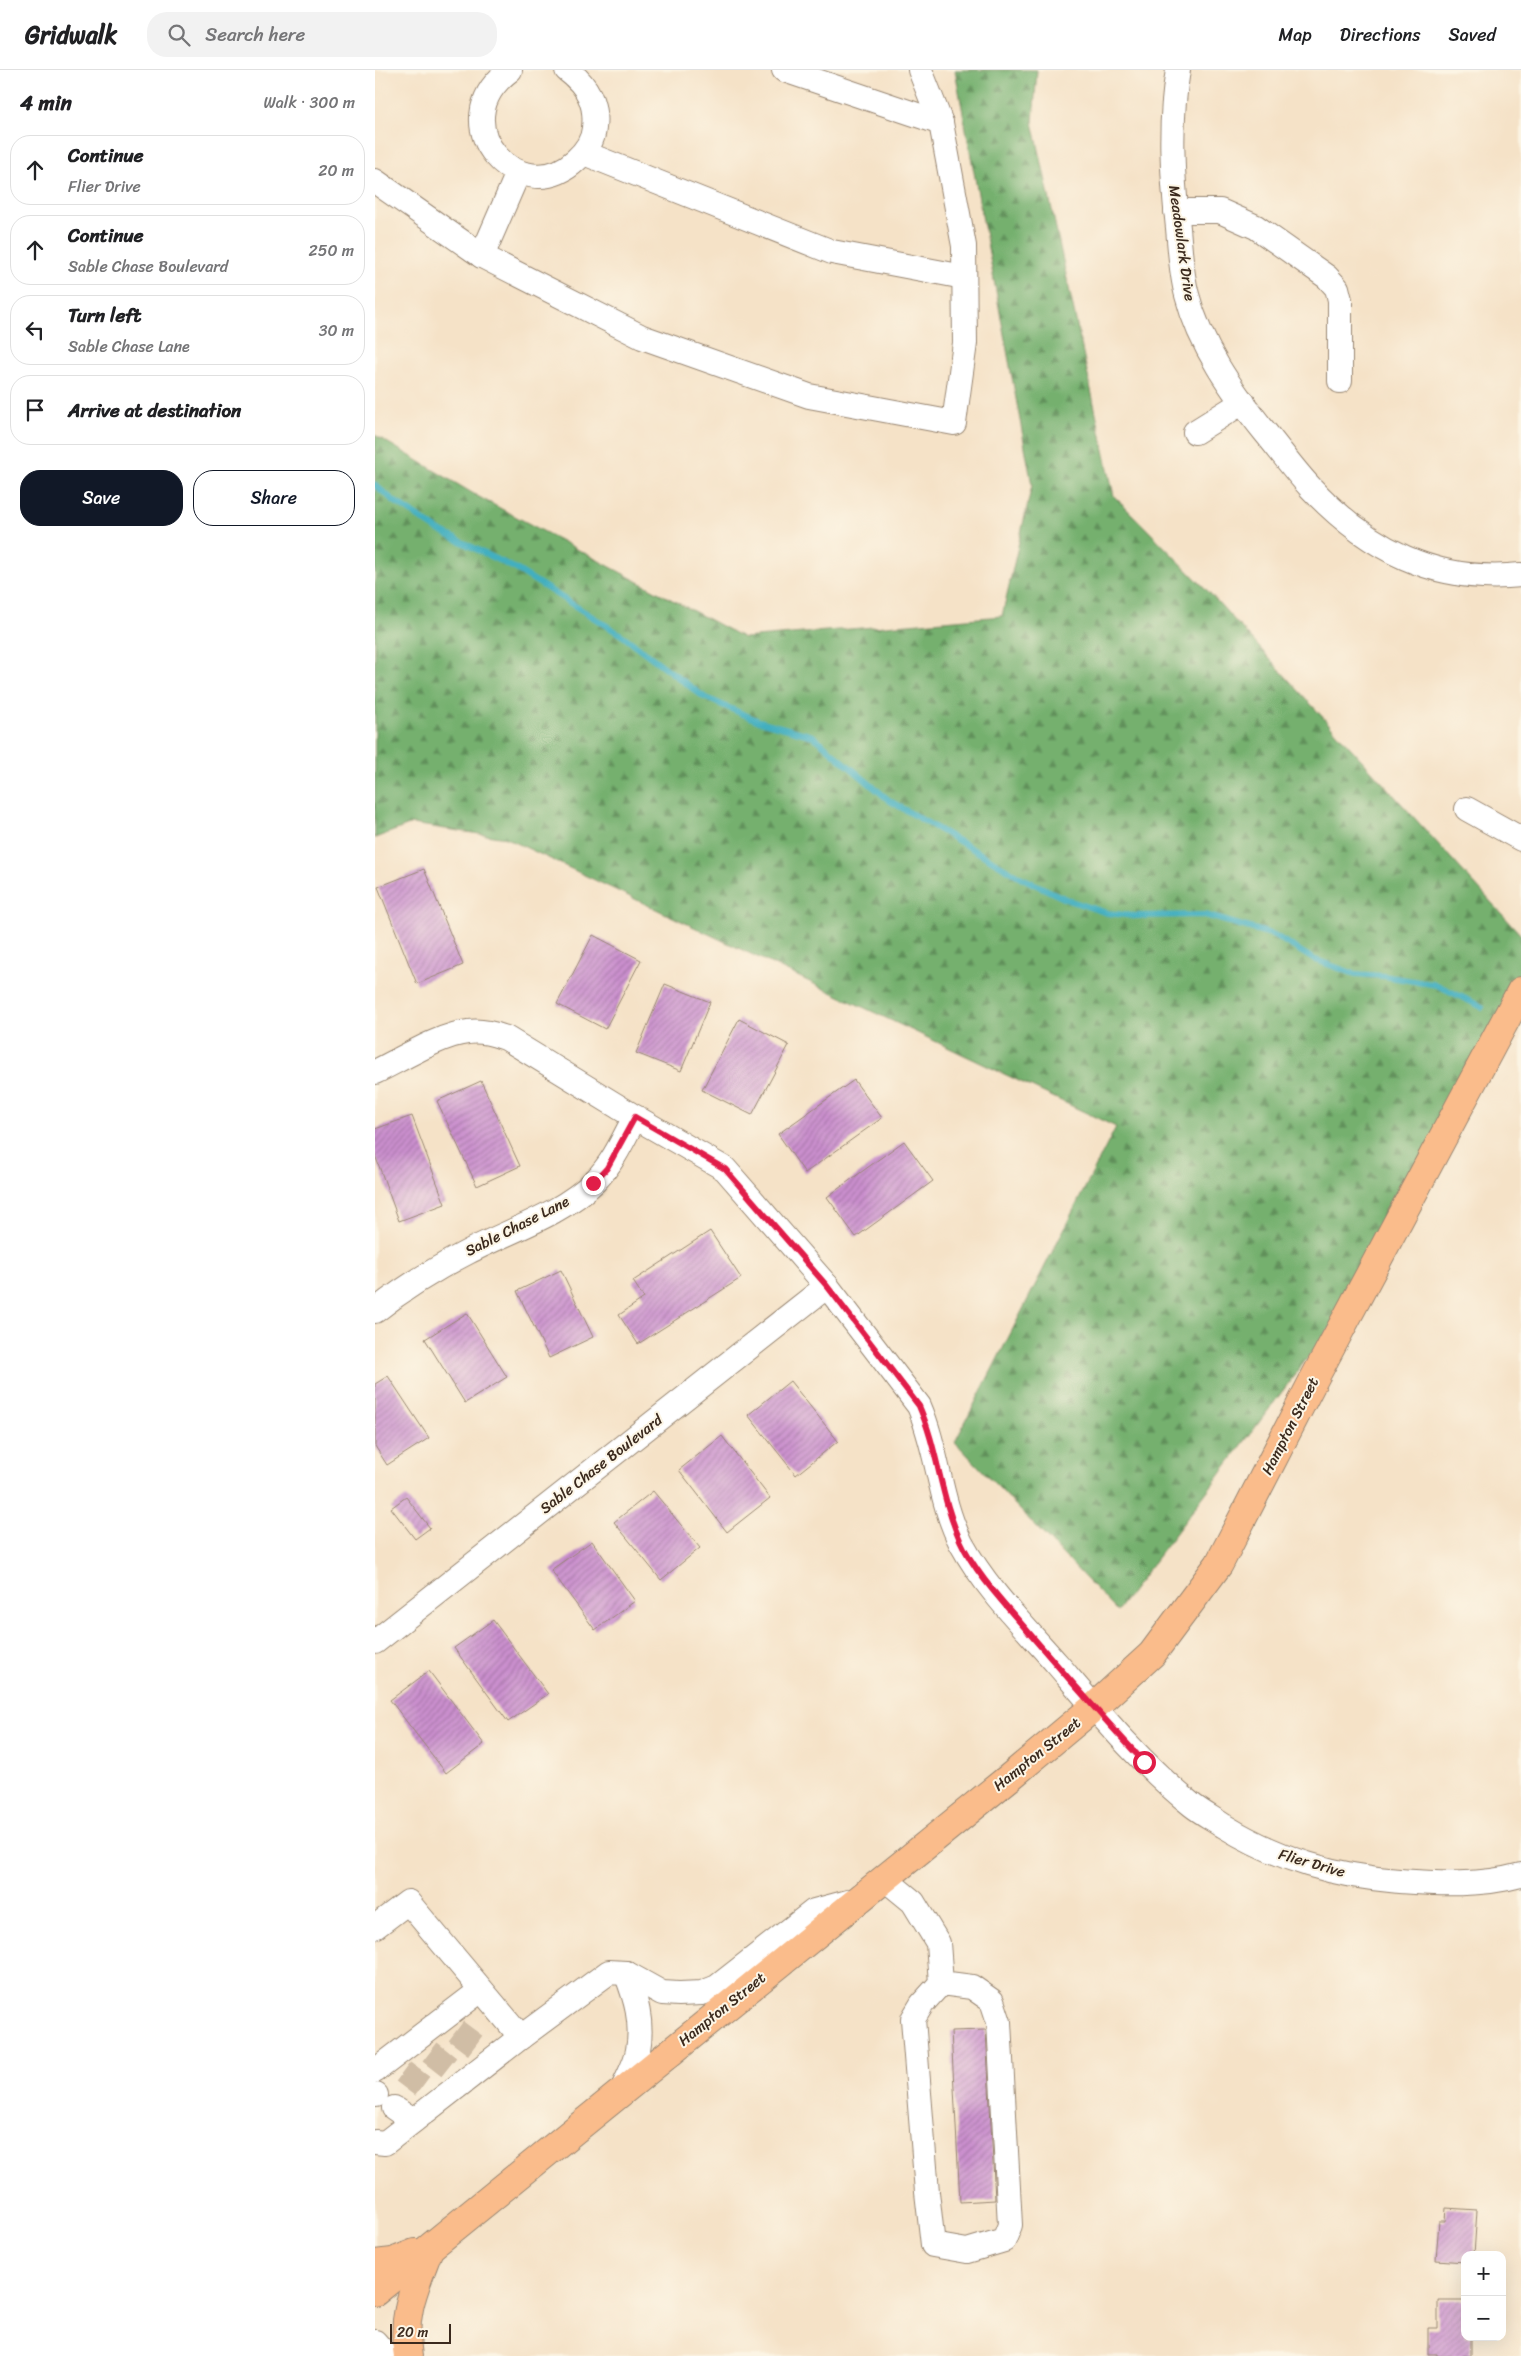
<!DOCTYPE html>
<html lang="en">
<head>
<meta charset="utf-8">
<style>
  :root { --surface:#fff; --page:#f2f2f2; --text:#202124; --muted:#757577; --line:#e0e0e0; --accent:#111827 }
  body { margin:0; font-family:Sriracha,sans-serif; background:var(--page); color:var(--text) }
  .controls { position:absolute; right:15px; bottom:15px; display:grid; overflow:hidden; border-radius:10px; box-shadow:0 5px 20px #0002 }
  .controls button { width:45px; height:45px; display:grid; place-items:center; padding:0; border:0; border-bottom:1px solid var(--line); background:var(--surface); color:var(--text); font:25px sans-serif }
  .scale { position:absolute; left:15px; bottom:12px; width:61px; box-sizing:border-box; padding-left:5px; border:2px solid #3b2a1e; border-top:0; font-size:14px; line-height:18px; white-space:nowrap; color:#3b2a1e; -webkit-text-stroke:4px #fcf5e5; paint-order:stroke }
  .stop { position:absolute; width:15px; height:15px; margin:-11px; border:4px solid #e11d48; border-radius:50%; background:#fff }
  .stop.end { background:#e11d48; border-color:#fff; box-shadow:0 1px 5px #0008 }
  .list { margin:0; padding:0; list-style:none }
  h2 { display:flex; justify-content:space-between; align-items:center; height:65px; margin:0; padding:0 20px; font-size:21px }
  h2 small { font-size:16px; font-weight:400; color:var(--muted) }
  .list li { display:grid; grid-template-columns:32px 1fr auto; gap:15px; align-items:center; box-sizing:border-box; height:70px; margin:0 10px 10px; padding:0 10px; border:1px solid var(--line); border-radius:20px }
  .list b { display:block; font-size:19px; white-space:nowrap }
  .list p { margin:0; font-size:16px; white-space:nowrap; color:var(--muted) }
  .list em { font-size:16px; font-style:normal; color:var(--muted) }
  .actions { display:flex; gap:10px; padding:15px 20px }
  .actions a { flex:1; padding:11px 0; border:1px solid var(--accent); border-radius:20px; text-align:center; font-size:18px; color:var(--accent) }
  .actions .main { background:var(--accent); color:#fff }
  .icon { flex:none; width:28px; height:28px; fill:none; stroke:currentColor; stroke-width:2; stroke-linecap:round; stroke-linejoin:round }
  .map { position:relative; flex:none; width:1146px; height:2286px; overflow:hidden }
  header { display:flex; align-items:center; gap:30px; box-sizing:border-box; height:70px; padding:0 25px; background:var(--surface); border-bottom:1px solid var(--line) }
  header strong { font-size:24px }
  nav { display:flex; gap:28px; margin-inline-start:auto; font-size:18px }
  .search { width:350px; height:45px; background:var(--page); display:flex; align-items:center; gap:12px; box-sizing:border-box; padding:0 18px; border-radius:20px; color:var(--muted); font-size:19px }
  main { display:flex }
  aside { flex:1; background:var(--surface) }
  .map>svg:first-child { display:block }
</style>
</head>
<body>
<header>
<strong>Gridwalk</strong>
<div class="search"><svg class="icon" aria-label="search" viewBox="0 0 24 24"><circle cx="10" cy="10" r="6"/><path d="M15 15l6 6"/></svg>Search here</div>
<nav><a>Map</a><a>Directions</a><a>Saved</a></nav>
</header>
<main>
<aside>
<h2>4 min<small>Walk · 300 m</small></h2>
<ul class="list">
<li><svg class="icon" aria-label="ahead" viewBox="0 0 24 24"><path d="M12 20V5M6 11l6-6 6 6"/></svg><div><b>Continue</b><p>Flier Drive</p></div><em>20 m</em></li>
<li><svg class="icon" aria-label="ahead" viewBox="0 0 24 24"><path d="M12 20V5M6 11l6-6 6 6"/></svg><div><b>Continue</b><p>Sable Chase Boulevard</p></div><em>250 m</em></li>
<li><svg class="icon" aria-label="left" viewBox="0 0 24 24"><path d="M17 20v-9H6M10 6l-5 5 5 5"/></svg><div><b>Turn left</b><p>Sable Chase Lane</p></div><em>30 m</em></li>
<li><svg class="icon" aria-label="arrive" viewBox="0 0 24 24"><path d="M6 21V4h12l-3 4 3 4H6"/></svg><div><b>Arrive at destination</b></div></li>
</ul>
<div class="actions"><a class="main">Save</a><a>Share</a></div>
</aside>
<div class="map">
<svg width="1146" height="2286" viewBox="0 0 1146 2286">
  <defs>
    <pattern id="forest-firs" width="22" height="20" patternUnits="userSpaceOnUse" patternTransform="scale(1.25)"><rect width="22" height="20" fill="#74b06e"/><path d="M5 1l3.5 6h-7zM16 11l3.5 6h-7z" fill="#608f5a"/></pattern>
    <pattern id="building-hatch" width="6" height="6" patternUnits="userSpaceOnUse" patternTransform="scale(1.25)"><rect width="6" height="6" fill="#ca8fce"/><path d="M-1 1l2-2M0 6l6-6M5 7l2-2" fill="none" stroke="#a575a7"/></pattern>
  </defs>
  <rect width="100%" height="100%" fill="#fcf5e5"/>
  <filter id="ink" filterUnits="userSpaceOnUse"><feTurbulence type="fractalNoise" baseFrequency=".02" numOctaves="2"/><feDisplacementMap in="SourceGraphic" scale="10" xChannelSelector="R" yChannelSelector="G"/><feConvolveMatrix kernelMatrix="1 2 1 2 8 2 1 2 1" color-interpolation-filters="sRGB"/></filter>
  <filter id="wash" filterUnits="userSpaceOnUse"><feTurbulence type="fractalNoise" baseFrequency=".0096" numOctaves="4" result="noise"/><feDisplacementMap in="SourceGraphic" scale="20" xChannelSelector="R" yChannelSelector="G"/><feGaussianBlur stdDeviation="1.12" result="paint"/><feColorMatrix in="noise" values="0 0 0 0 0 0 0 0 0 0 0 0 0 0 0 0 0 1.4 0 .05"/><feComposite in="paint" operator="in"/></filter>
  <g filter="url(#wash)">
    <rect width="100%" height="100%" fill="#f5e2c7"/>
    <!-- forest -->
    <polygon fill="url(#forest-firs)" stroke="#586d46" points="580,0 662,0 658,52 739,426 832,520 1146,865 1146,938 992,1209 742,1541 580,1372 741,1057 131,768 37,754 0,768 0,365 104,427 369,568 627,546 657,415"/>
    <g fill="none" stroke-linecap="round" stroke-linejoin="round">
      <!-- stream -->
      <polyline stroke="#42afc0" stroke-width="6" points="0,415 19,431 63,460 141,499 248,566 329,627 384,651 438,666 515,731 647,808 693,830 732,843 760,846 830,845 899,865 938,889 980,904 1009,906 1062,915 1107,937"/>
    </g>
    <g id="blocks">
      <!-- building -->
      <g fill="url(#building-hatch)">
        <polygon points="49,799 88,895 42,914 3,817"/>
        <polygon points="218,865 266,890 230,959 182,934"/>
        <polygon points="290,914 335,932 306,1001 261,983"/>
        <polygon points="364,949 414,975 377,1045 327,1020"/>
        <polygon points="479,1010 507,1048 430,1103 403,1064"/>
        <polygon points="106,1011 145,1096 102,1116 62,1031"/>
        <polygon points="37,1046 70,1134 24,1151 0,1085 0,1059"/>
        <polygon points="529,1071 558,1111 481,1167 452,1127"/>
        <polygon points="335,1161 366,1208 263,1274 244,1245 269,1228 258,1211"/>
        <polygon points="186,1200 218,1267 174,1288 142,1221"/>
        <polygon points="92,1243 132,1307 90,1333 50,1269"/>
        <polygon points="13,1306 54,1368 12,1395 0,1376 0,1314"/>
        <polygon points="415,1311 463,1371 421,1405 373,1345"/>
        <polygon points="347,1366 395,1428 352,1462 304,1400"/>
        <polygon points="278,1421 325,1478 286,1510 239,1452"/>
        <polygon points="31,1427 55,1458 40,1469 16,1438"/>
        <polygon points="217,1471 260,1531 220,1560 176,1500"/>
        <polygon points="118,1550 173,1624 133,1652 79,1578"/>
        <polygon points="54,1601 109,1674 71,1703 15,1630"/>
        <polygon points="611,1960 620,2130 585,2132 576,1961"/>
        <polygon points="1071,2138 1102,2140 1099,2185 1090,2185 1090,2192 1061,2190 1064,2151 1070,2151"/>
        <polygon points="1063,2230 1090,2230 1090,2267 1096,2267 1096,2286 1062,2286 1062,2284 1053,2284 1053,2258 1063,2258"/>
      </g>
    </g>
  </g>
  <g filter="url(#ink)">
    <use href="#blocks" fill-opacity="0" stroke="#988672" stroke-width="1"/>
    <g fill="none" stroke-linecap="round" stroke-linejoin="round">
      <!-- minor-tunnel -->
      <g stroke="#d0bda5" stroke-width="24" stroke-dasharray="24 12" stroke-linecap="butt">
        <polyline points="81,1961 101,1976"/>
        <polyline points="55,1982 74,1997"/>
        <polyline points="28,2002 48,2017"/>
      </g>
      <defs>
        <g id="minor">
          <path d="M 135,0 C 63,54 146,142 201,90 C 210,82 218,71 219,58 C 222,33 212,15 192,0"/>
          <polyline points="409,0 566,53"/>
          <path d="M 803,0 C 794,53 797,104 803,158 C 805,180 806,203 812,225 C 825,276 857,321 890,362 C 905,380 919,400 935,417 C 993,479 1060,514 1146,505"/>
          <polyline points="209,83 457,182 589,207"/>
          <polyline points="0,111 107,186 267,267 434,326 579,353 590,273 589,176 566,53 545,0"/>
          <polyline points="801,141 845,141 881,157 952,207 962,218 965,230 965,311"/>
          <polyline points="107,186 143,103"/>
          <polyline points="820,362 868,332"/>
          <polyline points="1092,739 1146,769"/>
          <path d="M 0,1002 C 25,990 67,964 93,962 C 107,960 119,964 131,968 L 260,1047 L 350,1099 L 452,1216 L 544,1336 C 563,1380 564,1430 586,1473 C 611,1519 649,1556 683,1595 C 725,1644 767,1695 817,1735 C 827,1743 839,1749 849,1756 C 905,1790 960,1806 1024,1811 C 1065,1814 1106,1816 1146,1805"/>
          <path d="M 0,1241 C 29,1218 60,1199 93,1182 C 135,1160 186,1145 220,1111 C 238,1093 248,1070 260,1047"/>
          <polyline points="0,1572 452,1216"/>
          <polyline points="510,1809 538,1832 563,1873 566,1913 547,1934 538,1949 552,2122 558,2175 592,2181 629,2170 635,2155 624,1952 617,1931 597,1917 566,1913"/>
          <polyline points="0,1857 33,1832 146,1967 234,1902 251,1903 287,1923 304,1924 327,1923 342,1917 439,1841 484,1829"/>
          <polyline points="0,2001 106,1920"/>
          <path d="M 247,2021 C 252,2008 261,1994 263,1980 C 268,1952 261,1929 251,1903"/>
          <polyline points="0,2025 1,2025"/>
          <polyline points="19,2038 38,2051"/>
          <polyline points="0,2072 10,2073 146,1967"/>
          <polyline points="0,2272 12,2286"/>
        </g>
        <g id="major">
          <polyline points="0,2194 18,2192 40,2183"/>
          <polyline points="0,2222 635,1707 719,1637 777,1584 844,1494 940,1307 1146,921"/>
          <path d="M 33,2286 C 26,2245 40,2216 54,2179"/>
        </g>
      </defs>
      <!-- minor casing -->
      <use href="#minor" stroke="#988672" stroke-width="26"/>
      <!-- major casing -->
      <use href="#major" stroke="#988672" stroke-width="30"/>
      <!-- minor -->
      <use href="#minor" stroke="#fff" stroke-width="24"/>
      <!-- major -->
      <use href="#major" stroke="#fabc8b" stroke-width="28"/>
    </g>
  </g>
  <g fill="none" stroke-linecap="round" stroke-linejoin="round" filter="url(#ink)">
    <!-- route -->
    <path stroke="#e11d48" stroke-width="6" d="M 218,1113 L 232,1098 L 260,1047 L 350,1099 L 452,1216 L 544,1336 C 563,1379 565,1426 585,1470 C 601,1505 630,1534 655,1564 C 692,1607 730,1650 769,1692"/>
  </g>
  <g text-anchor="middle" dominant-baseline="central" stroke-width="4" stroke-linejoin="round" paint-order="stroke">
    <!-- street labels -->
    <g font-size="15" fill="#3b2a1e" stroke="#fcf5e5">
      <text transform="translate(807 173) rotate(82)">Meadowlark Drive</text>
      <text transform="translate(142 1156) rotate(-27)">Sable Chase Lane</text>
      <text transform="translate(915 1356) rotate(-63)">Hampton Street</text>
      <text transform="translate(226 1394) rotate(-38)">Sable Chase Boulevard</text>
      <text transform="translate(662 1684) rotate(-39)">Hampton Street</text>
      <text transform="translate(937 1793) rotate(16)">Flier Drive</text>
      <text transform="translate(347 1939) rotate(-39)">Hampton Street</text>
    </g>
  </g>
</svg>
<div class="controls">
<button>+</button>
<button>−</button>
</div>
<div class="scale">20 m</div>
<div class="stop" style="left:769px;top:1692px"></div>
<div class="stop end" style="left:218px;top:1113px"></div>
</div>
</main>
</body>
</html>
